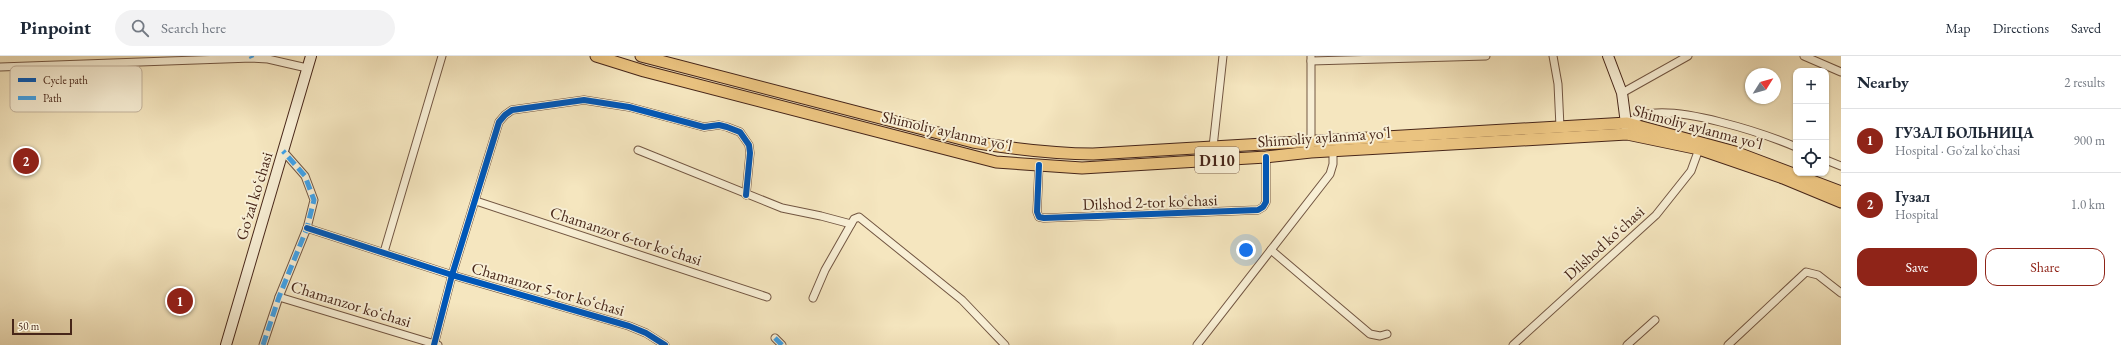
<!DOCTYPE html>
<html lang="en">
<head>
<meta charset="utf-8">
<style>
  :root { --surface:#fff; --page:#f2f2f3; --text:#1f2937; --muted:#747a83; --line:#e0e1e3; --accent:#8f2418 }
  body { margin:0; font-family:"EB Garamond",serif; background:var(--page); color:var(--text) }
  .controls { position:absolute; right:12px; top:12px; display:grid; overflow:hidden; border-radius:8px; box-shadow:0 1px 3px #0004 }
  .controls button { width:36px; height:36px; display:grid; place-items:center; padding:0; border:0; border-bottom:1px solid var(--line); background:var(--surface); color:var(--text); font:20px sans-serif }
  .compass { position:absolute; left:1745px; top:12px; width:36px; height:36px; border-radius:50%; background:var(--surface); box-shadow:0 1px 3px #0004; rotate:53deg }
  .scale { position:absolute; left:12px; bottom:10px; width:60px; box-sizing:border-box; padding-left:4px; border:2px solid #472619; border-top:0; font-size:11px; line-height:14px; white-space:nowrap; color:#472619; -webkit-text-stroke:3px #f8efd5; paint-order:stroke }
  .you { position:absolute; left:1246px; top:194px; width:14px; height:14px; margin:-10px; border:3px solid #fff; border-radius:50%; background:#1a73e8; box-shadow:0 0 0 6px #1a73e833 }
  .badge { display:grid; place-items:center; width:26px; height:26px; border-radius:50%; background:var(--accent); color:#fff; font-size:13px; font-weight:700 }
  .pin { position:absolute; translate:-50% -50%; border:2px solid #fff; box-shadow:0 1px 4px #0006 }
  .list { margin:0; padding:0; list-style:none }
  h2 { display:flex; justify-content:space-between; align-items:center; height:52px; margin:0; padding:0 16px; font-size:17px }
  h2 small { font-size:13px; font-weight:400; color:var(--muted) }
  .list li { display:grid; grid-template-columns:26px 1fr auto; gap:12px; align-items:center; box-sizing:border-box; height:64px; padding:0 16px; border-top:1px solid var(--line) }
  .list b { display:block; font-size:15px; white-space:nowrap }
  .list p { margin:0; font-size:13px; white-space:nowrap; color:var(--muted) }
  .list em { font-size:13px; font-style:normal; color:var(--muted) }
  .actions { display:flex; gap:8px; padding:12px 16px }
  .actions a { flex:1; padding:9px 0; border:1px solid var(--accent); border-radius:12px; text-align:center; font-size:14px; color:var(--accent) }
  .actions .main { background:var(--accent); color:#fff }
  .icon { flex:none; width:22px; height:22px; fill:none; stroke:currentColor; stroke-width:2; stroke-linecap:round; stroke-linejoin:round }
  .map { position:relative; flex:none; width:1841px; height:289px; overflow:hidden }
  header { display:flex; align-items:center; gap:24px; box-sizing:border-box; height:56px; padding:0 20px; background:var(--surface); border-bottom:1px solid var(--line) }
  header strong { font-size:19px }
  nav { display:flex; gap:22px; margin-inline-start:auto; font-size:14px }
  .search { width:280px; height:36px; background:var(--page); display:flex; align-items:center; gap:10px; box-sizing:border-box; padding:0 14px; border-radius:22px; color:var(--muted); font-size:15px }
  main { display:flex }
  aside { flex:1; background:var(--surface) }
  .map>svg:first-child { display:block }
</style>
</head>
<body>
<header>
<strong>Pinpoint</strong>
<div class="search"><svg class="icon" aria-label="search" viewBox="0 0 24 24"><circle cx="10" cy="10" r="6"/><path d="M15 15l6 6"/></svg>Search here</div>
<nav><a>Map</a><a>Directions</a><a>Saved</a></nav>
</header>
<main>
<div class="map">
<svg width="1841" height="289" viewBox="0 0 1841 289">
  <rect width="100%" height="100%" fill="#f5e6bf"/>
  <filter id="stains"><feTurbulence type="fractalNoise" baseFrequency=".005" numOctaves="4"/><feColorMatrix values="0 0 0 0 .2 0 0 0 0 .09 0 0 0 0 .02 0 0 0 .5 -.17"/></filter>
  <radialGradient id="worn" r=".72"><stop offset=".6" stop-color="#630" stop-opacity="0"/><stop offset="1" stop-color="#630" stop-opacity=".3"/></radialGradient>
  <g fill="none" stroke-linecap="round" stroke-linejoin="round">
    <defs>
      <g id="minor">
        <polyline points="1553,0 1558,28 1560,71"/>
        <polyline points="1804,0 1841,16"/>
        <polyline points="1311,5 1486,0"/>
        <polyline points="0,11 252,2 268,3 307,12"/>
        <polyline points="1622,37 1688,0"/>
        <path d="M 1627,67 C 1632,65 1638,61 1644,59 C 1678,49 1763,77 1796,91"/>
        <polyline points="1311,88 1311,1"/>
        <polyline points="1213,91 1223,0"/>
        <polyline points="638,94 782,152 821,160 851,168"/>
        <polyline points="1826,104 1841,110"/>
        <polyline points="1039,109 1037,156 1039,161 1044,162 1258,154 1263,151 1266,146 1266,101"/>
        <polyline points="476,145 767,241"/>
        <polyline points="307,172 452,219 629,270 646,277 665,289"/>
        <polyline points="1271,194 1370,278 1380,280 1387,278"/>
        <polyline points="384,196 442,0"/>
        <polyline points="279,241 438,289"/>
        <polyline points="813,242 825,214 854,163 859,161 962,244 1005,289"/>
        <polyline points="775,282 782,289"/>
        <polyline points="263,289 279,241 307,172 314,144 305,120 283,95"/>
        <polyline points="434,289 452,219 499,66 505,59 512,54 584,44 629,51 704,71 719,69 727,71 740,76 749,89 750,97 746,139"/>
        <polyline points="1197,289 1330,118 1333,108 1333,95"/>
        <polyline points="1513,289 1656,159 1691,115 1699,93"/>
        <polyline points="1627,289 1655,264"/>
        <polyline points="1728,289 1806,216 1818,219 1841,237"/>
      </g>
      <g id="secondary">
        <polyline points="1608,0 1622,37 1627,75"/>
        <polyline points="226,289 311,0"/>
      </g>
      <g id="primary">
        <polyline points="596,0 644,15 996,106 1082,112 1266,101 1311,96 1627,78 1699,93 1783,122 1841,146"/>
        <path d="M 641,0 L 973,86 C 1013,93 1053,98 1093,98 L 1627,67 L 1735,96 L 1841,136"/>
      </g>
    </defs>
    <!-- minor casing -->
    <use href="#minor" stroke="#725642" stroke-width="9"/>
    <!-- secondary casing -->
    <use href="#secondary" stroke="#472619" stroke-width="12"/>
    <!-- primary casing -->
    <use href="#primary" stroke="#472619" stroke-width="13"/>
    <!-- minor -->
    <use href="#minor" stroke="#f8efd5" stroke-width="7"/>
    <!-- secondary -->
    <use href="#secondary" stroke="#f8efd5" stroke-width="10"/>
    <!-- primary -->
    <use href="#primary" stroke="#eac380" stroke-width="11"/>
    <!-- quiet -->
    <g stroke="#3fa2ea" stroke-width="5" stroke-dasharray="10 5" stroke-linecap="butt">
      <polyline points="251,0 252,2"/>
      <polyline points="775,282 782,289"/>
      <polyline points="263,289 279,241 307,172 314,144 305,120 283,95"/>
    </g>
    <defs>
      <g id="cycleway">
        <polyline points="1039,109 1037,156 1039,161 1044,162 1258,154 1263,151 1266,146 1266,101"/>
        <polyline points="307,172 452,219 629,270 646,277 665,289"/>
        <polyline points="434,289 452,219 499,66 505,59 512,54 584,44 629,51 704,71 719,69 727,71 740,76 749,89 750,97 746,139"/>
      </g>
    </defs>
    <!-- cycleway casing -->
    <use href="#cycleway" stroke="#f8efd5" stroke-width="8"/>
    <!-- cycleway -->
    <use href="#cycleway" stroke="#0057b8" stroke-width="6"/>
  </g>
  <g text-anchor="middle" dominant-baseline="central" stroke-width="4" stroke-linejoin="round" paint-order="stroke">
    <!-- shield labels -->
    <rect fill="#f8efd5" stroke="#7c6251" stroke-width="1" x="1195" y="91" width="44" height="26" rx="3"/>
    <g font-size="15" font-weight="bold" fill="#472619">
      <text x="1217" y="104">D110</text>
    </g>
    <!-- street labels -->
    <g font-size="16" fill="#472619" stroke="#f8efd5">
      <text transform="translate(1698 71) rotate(15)">Shimoliy aylanma yoʻl</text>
      <text transform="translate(947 75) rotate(13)">Shimoliy aylanma yoʻl</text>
      <text transform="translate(1324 81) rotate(-4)">Shimoliy aylanma yoʻl</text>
      <text transform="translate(254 140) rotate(-73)">Goʻzal koʻchasi</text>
      <text transform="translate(1150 146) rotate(-2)">Dilshod 2-tor koʻchasi</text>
      <text transform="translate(626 180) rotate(18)">Chamanzor 6-tor koʻchasi</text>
      <text transform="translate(1604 187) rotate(-42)">Dilshod koʻchasi</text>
      <text transform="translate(548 233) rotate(16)">Chamanzor 5-tor koʻchasi</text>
      <text transform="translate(351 248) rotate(17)">Chamanzor koʻchasi</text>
    </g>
  </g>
  <!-- legend -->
  <rect x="10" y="10" width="132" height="46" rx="6" fill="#f8efd5" stroke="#c3b39d" stroke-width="1"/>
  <rect x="18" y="22" width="18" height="4" fill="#0057b8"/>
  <rect x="18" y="40" width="18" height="4" fill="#3fa2ea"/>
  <g font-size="11" fill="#472619">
    <text x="43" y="28">Cycle path</text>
    <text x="43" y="46">Path</text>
  </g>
  <rect width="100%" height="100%" filter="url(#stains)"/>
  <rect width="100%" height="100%" fill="url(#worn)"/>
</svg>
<div class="controls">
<button>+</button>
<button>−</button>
<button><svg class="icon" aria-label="locate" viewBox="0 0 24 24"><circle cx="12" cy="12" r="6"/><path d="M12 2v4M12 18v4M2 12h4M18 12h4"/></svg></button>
</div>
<svg class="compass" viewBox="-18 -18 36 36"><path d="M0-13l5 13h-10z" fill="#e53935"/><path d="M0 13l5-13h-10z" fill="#747a83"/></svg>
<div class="scale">50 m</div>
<div class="you"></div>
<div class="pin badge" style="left:180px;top:245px">1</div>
<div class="pin badge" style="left:26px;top:105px">2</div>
</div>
<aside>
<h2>Nearby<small>2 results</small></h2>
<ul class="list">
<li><span class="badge">1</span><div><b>ГУЗАЛ БОЛЬНИЦА</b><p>Hospital · Goʻzal koʻchasi</p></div><em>900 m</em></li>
<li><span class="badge">2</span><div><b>Гузал</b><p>Hospital</p></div><em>1.0 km</em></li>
</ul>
<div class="actions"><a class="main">Save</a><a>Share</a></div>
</aside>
</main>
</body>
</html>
